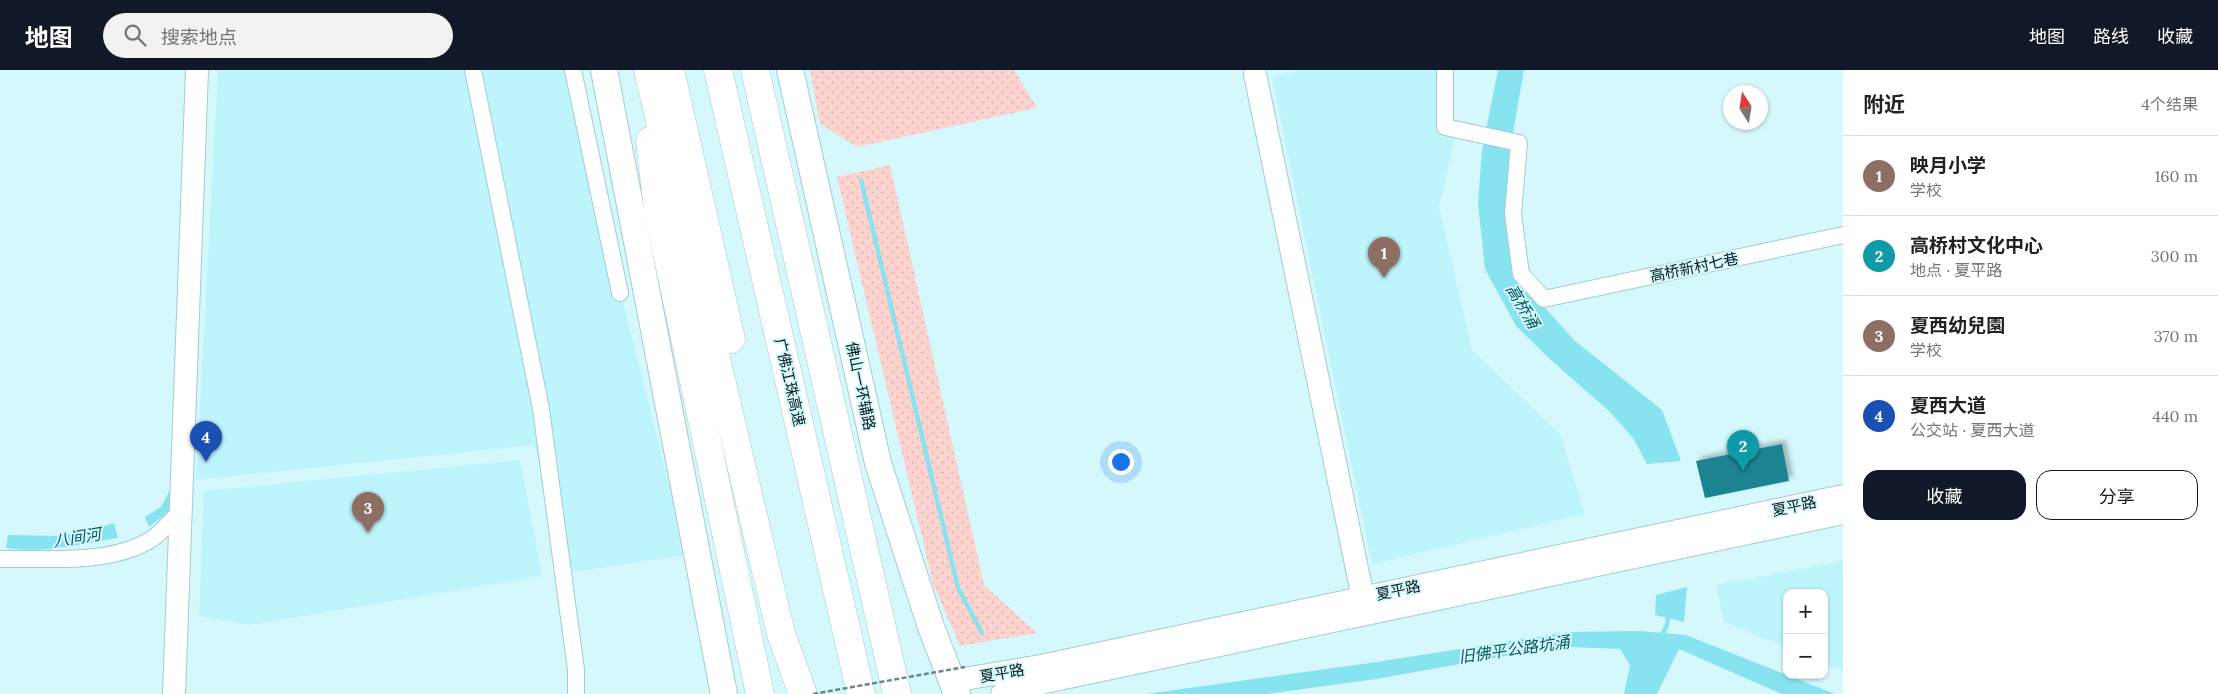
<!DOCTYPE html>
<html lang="zh">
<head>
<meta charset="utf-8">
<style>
  :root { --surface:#fff; --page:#f2f2f2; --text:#222; --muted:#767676; --line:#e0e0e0; --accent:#111827 }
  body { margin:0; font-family:Lora,"Noto Sans SC",serif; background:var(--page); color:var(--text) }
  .controls { position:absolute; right:15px; bottom:15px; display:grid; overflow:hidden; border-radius:10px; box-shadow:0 1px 4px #0004 }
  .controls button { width:45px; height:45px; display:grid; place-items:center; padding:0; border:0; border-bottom:1px solid var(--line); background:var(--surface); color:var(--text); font:25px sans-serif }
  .compass { position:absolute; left:1723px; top:15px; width:45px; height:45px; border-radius:50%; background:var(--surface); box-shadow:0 1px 4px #0004; rotate:348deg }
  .you { position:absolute; left:1120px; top:391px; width:18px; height:18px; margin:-12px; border:4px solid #fff; border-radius:50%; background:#1a73e8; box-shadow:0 0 0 8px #1a73e833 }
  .badge { display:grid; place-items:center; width:32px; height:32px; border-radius:50%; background:var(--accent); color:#fff; font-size:16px; font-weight:700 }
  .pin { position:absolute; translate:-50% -41px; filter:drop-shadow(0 1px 2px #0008) }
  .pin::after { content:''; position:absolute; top:26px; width:18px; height:15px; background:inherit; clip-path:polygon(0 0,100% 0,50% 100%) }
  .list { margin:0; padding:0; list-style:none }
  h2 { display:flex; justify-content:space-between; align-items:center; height:65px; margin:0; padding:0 20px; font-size:21px }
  h2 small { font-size:16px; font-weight:400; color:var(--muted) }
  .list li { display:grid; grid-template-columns:32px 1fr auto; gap:15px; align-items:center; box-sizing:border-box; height:80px; padding:0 20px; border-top:1px solid var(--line) }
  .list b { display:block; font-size:19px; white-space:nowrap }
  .list p { margin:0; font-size:16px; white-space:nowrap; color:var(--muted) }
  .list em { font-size:16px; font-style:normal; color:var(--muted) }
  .actions { display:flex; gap:10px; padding:15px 20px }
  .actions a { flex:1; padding:11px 0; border:1px solid var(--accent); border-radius:15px; text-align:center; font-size:18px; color:var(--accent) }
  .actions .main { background:var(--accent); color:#fff }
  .icon { flex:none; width:28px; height:28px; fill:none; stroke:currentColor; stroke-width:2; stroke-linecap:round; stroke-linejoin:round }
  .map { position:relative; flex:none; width:1843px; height:624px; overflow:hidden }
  header { display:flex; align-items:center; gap:30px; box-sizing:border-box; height:70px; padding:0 25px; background:var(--accent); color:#fff }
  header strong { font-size:24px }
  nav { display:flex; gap:28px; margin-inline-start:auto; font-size:18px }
  .search { width:350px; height:45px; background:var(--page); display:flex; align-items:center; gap:12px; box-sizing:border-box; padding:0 18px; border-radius:28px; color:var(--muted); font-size:19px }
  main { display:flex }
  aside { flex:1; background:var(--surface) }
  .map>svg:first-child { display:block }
</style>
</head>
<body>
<header>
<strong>地图</strong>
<div class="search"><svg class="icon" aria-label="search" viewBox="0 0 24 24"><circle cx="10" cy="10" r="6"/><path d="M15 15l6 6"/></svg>搜索地点</div>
<nav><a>地图</a><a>路线</a><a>收藏</a></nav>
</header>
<main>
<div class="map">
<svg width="1843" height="624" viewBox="0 0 1843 624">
  <defs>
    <pattern id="park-dots" width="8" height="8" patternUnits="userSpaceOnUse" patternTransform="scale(1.25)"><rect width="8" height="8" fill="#fcd3cf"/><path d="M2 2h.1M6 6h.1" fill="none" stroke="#d6b4b1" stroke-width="1.8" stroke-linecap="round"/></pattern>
    <filter id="shadow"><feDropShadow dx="4" dy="-4" stdDeviation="2.5" flood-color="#0004"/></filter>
  </defs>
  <rect width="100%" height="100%" fill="#d5f8fd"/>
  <!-- built -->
  <g fill="#bef4fb">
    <polygon points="218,0 564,0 687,485 573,502 534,375 196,410"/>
    <polygon points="1302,0 1445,0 1457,59 1439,137 1472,280 1560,364 1585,444 1372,494 1272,7"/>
    <polygon points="520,390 542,506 249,555 199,546 204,421"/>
    <polygon points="1843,491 1843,601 1824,593 1824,523 1787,523 1787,578 1724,552 1716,515"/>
  </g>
  <!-- park -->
  <g fill="url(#park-dots)">
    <polygon points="810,0 1014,0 1037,38 857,77 820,54"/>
    <polygon points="890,95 984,515 1037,563 960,576 933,514 837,107"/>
  </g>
  <!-- water -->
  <g fill="#87e3ef">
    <polygon points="1498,0 1524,0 1510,80 1507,133 1538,230 1575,271 1662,340 1681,391 1647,394 1633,368 1609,341 1552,291 1516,256 1485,199 1478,134 1482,80"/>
    <polygon points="172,416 176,436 149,457 145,447 161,437"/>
    <path d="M 114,453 L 118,468 C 81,474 43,484 6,478 L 8,465 L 59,466 L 91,460 Z"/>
    <polygon points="1687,517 1684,552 1655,545 1656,525"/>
    <polygon points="1640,561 1686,565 1835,624 1782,624 1679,579 1657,624 1624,624 1630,595 1620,579 1572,577 1499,587 1376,609 1267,624 1146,624 1377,592 1568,562"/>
  </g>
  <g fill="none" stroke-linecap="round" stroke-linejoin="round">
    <!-- stream -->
    <g stroke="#87e3ef" stroke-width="4.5">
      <polyline points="861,110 958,518 982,563"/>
      <polyline points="1660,569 1667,555 1669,543"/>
    </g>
  </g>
  <!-- building -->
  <polygon fill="#1c8490" filter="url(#shadow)" points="1782,374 1789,411 1705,428 1696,391"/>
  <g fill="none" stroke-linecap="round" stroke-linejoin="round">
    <defs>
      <g id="street">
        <polyline points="473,0 541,339 576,600 576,624"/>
        <polyline points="573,0 620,223"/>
        <polyline points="1445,0 1445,57 1519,73 1513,144 1521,204 1544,229 1843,165"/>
        <path d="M 0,489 C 47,488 109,495 150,470 C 161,464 171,450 181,441"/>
      </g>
      <g id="secondary">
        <polyline points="1255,4 1363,528"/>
        <polyline points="952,611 1041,596 1843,426"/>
        <polyline points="174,624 197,0"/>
        <polyline points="1002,624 1045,612 1843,443"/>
      </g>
      <g id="primary">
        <polyline points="604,0 724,624"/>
        <polyline points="790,0 878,393 931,557 957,624"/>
      </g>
      <g id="highway">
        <polyline points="648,0 781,564 803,624"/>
        <polyline points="670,0 731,269"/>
        <polyline points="718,0 861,624"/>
        <polyline points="755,0 897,624"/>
        <polyline points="650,71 658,140 760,624"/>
      </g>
    </defs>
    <!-- street casing -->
    <use href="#street" stroke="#a2ccd3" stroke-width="18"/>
    <!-- secondary casing -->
    <use href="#secondary" stroke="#a2ccd3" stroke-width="24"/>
    <!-- primary casing -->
    <use href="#primary" stroke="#a2ccd3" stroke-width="28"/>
    <!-- highway casing -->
    <use href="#highway" stroke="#a2ccd3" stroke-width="29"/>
    <!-- street -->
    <use href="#street" stroke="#fff" stroke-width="16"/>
    <!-- secondary -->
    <use href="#secondary" stroke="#fff" stroke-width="22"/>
    <!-- primary -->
    <use href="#primary" stroke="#fff" stroke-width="26"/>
    <!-- highway -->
    <use href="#highway" stroke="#fff" stroke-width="28"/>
    <!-- path-bridge -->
    <polyline stroke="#6c8589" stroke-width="2.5" stroke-dasharray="5 2.5" stroke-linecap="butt" points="813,624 965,597"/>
  </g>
  <g text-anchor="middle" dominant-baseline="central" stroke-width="4" stroke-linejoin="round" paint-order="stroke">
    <!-- street labels -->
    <g font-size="15" fill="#08181b" stroke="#d5f8fd">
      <text transform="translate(1694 197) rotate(-12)">高桥新村七巷</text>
      <text transform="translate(790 312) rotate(77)">广佛江珠高速</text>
      <text transform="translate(861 316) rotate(78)">佛山一环辅路</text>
      <text transform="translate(1794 436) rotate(-12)">夏平路</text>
      <text transform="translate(1398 520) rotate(-12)">夏平路</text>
      <text transform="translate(1002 603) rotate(-10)">夏平路</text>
    </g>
    <!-- water labels -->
    <g font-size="16" font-style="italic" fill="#035962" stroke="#d5f8fd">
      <text transform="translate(1523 236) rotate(59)">高桥涌</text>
      <text transform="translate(77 467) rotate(-9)">八间河</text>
      <text transform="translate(1514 579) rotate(-8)">旧佛平公路坑涌</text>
    </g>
  </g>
</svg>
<div class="controls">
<button>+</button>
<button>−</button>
</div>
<svg class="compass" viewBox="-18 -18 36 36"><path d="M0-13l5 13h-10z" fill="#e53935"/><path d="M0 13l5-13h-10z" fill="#767676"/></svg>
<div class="you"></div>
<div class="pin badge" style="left:1384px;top:208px;background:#8d6e63">1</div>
<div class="pin badge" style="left:1743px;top:401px;background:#0f9aa8">2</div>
<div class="pin badge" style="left:368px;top:463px;background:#8d6e63">3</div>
<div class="pin badge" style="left:206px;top:392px;background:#1a4fb4">4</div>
</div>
<aside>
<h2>附近<small>4个结果</small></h2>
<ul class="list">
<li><span class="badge" style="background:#8d6e63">1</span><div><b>映月小学</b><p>学校</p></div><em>160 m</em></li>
<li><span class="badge" style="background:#0f9aa8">2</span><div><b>高桥村文化中心</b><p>地点 · 夏平路</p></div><em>300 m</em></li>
<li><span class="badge" style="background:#8d6e63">3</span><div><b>夏西幼兒園</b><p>学校</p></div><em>370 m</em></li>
<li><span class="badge" style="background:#1a4fb4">4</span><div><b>夏西大道</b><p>公交站 · 夏西大道</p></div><em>440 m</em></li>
</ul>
<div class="actions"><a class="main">收藏</a><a>分享</a></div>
</aside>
</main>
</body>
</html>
